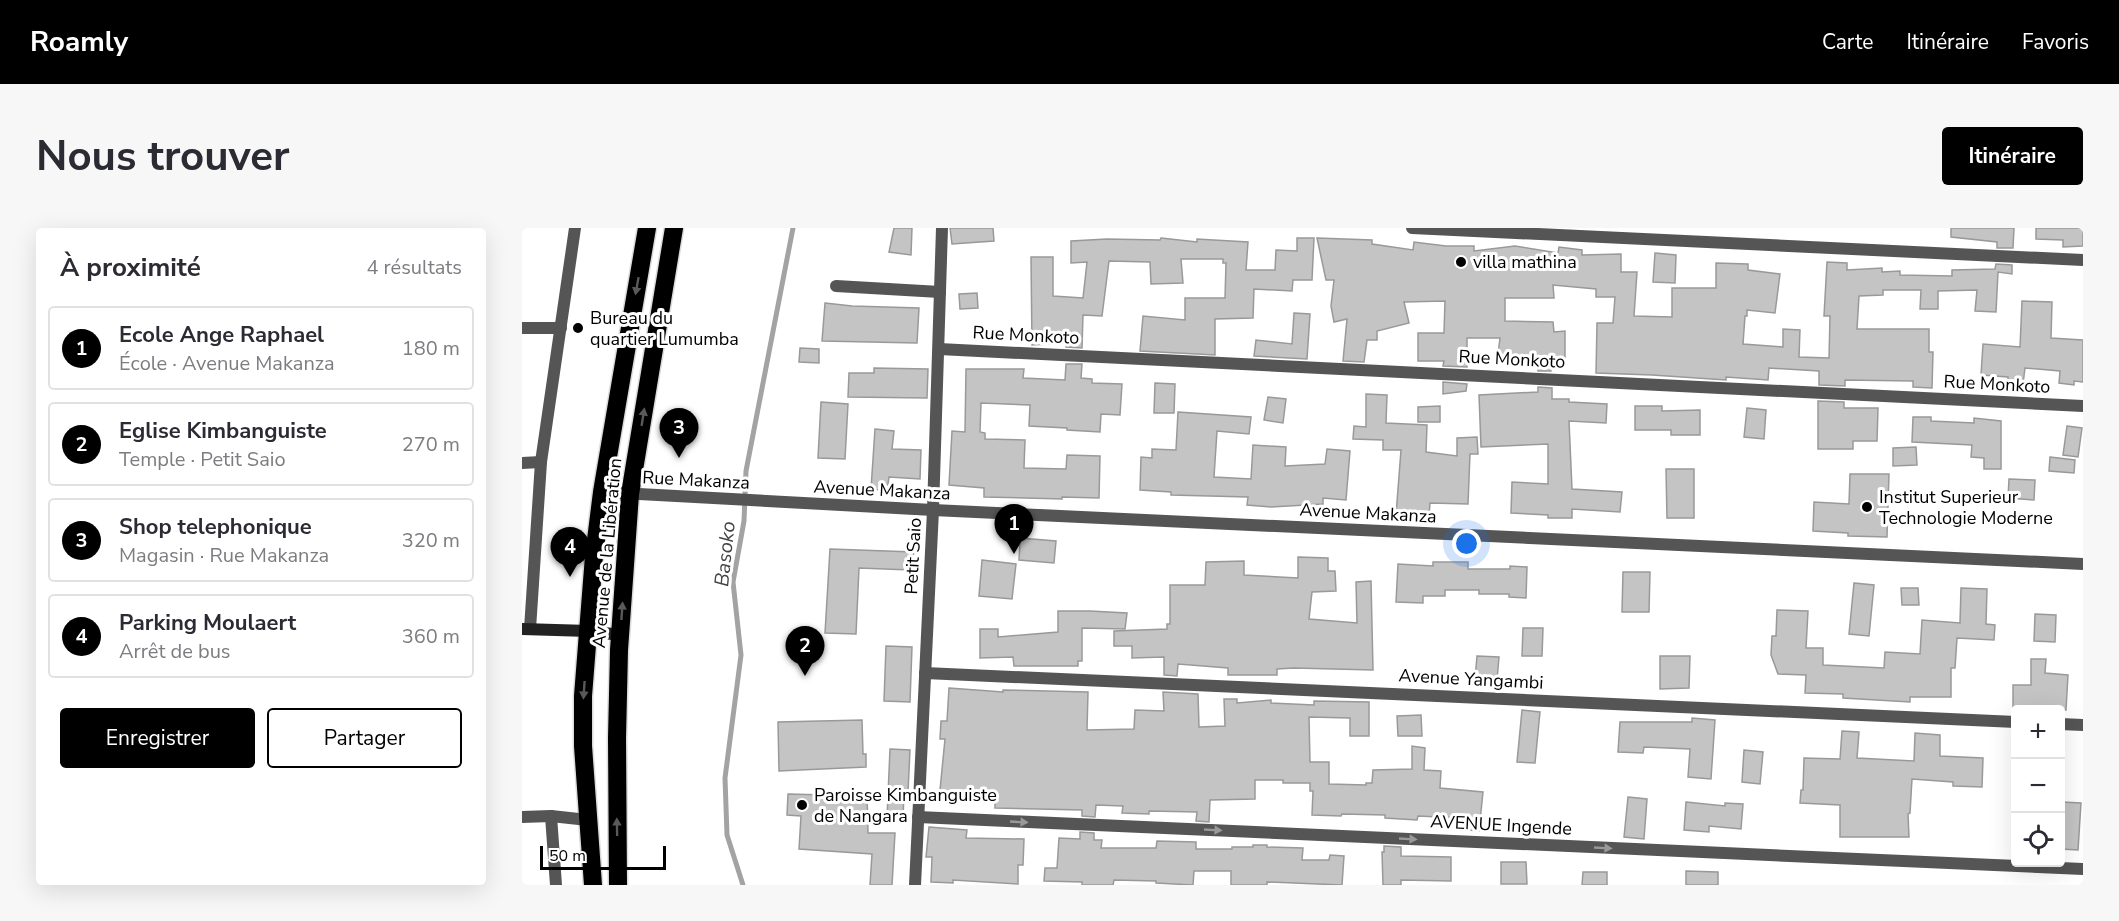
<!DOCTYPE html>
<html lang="fr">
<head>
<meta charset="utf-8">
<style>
  :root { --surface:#fff; --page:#f7f7f7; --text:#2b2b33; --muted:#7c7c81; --line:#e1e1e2; --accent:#000 }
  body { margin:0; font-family:"Nunito Sans",sans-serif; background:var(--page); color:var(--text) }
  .controls { position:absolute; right:18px; bottom:18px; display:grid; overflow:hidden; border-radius:6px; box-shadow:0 6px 24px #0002 }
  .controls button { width:54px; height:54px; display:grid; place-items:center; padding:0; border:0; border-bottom:2px solid var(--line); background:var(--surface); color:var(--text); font:30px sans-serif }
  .scale { position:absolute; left:18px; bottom:15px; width:126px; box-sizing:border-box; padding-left:6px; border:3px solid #000; border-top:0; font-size:16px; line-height:21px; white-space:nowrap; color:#000; -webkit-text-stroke:4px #fff; paint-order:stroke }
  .you { position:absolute; left:945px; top:316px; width:21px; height:21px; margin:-15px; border:4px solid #fff; border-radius:50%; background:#1a73e8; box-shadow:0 0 0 9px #1a73e833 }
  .badge { display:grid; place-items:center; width:39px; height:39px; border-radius:50%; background:var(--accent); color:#fff; font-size:20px; font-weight:700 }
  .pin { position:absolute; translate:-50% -50px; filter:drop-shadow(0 2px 3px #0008) }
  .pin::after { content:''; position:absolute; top:32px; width:21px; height:18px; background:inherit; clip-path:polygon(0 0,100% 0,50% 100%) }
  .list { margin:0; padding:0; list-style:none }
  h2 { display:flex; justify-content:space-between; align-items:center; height:78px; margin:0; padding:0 24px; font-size:26px }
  h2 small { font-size:20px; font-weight:400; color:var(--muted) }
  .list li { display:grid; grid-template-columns:39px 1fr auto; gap:18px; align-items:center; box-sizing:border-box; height:84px; margin:0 12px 12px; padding:0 12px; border:2px solid var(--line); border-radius:6px }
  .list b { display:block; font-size:22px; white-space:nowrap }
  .list p { margin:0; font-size:20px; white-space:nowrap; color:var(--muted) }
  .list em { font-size:20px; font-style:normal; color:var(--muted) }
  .actions { display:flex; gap:12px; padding:18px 24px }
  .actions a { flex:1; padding:14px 0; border:2px solid var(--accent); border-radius:6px; text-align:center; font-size:21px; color:var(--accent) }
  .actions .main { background:var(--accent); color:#fff }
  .icon { flex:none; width:33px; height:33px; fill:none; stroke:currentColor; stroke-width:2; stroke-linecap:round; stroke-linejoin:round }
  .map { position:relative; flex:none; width:1561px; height:657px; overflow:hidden; border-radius:6px }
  header { display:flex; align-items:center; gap:36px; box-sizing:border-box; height:84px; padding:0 30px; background:var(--accent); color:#fff }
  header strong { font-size:28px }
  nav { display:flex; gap:33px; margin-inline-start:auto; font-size:21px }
  .intro { display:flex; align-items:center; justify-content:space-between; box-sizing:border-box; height:144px; padding:0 36px }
  h1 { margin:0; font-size:42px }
  .button { padding:15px 27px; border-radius:6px; background:var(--accent); color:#fff; font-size:21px; font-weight:700 }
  main { display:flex; gap:36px; padding:0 36px }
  aside { flex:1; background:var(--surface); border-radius:6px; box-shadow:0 6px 24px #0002 }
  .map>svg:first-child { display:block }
</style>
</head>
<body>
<header>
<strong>Roamly</strong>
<nav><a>Carte</a><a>Itinéraire</a><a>Favoris</a></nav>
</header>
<div class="intro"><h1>Nous trouver</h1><a class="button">Itinéraire</a></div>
<main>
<aside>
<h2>À proximité<small>4 résultats</small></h2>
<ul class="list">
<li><span class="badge">1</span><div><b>Ecole Ange Raphael</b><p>École · Avenue Makanza</p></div><em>180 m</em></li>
<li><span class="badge">2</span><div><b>Eglise Kimbanguiste</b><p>Temple · Petit Saio</p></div><em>270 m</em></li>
<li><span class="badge">3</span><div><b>Shop telephonique</b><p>Magasin · Rue Makanza</p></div><em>320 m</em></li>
<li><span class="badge">4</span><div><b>Parking Moulaert</b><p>Arrêt de bus</p></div><em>360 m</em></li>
</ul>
<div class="actions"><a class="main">Enregistrer</a><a>Partager</a></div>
</aside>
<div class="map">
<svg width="1561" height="657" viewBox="0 0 1561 657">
  <rect width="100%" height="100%" fill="#fff"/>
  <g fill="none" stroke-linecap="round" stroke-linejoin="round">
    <!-- stream -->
    <polyline stroke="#a3a3a3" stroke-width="5" points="221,657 205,607 203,550 219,427 211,354 222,293 224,243 271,0"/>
  </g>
  <!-- building -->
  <g fill="#c4c4c4" stroke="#999" stroke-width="1.5">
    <polygon points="372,0 390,0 389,27 367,24"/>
    <polygon points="428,0 471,0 472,13 430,16"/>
    <polygon points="1429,0 1492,0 1491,20 1475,20 1475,14 1429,9"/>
    <polygon points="1514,0 1561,0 1561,18 1541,19 1541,12 1514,11"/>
    <polygon points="639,10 675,14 675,11 726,14 724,42 753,42 754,22 775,23 775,10 792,10 790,52 771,52 770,63 732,61 731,90 693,91 693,127 618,123 621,88 663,92 663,70 703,70 704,35 701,35 701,31 659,31 661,55 629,56 628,34 587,33 580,88 561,87 560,120 544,119 544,115 510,117 509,29 531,29 531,68 561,70 565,34 549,35 549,13 585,11 638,12"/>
    <polygon points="795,10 850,12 850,16 891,22 892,14 924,18 952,18 952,23 993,18 1036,25 1037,19 1060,22 1060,27 1099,26 1099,44 1115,44 1112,88 1150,89 1150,60 1194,60 1194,35 1226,36 1226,42 1258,46 1253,85 1225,82 1225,88 1223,88 1221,116 1261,119 1261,101 1278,102 1277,129 1307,130 1308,88 1302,88 1305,34 1325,35 1325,42 1360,40 1360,44 1378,43 1378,47 1430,48 1430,42 1473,41 1474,36 1490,37 1490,46 1476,44 1474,84 1453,83 1455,62 1416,63 1416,81 1398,81 1399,62 1361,62 1361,67 1337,68 1335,101 1407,101 1407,124 1411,124 1410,160 1391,159 1391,153 1323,152 1323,158 1297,157 1297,143 1247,140 1246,152 1204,149 1204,152 1130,147 1074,145 1075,95 1091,95 1093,69 1074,69 1074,61 1031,57 1032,70 983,70 983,93 1031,94 1032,104 1043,103 1043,137 1029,137 1029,143 1016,143 1016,139 975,134 978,110 945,110 945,139 921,138 922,133 896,133 896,105 922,105 923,73 882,74 887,95 855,103 855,112 845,112 842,134 821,133 825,91 812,94 809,78 812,52 804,52"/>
    <polygon points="1133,25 1154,27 1153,55 1131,54"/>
    <polygon points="455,65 456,80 438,81 437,66"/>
    <polygon points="1500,73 1530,74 1529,110 1561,112 1561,154 1552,153 1552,157 1537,155 1538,143 1503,140 1500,164 1485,163 1486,149 1459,147 1461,116 1498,119"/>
    <polygon points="303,75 330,78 397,80 395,115 300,113"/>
    <polygon points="772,85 788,86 785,131 732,128 734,112 770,116"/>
    <polygon points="278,120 297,121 297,135 277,134"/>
    <polygon points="544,136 560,136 559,150 570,151 570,155 600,156 598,187 579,186 578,204 545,202 545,200 507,198 508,177 459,175 458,204 463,205 463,211 503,212 502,240 544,241 545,227 578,228 577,270 540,269 540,271 462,269 462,260 427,257 430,203 443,204 444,141 502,141 501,150 543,152"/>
    <polygon points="352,140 406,141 405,170 326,169 327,145 352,145"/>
    <polygon points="921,154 945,156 944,163 921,166"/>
    <polygon points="633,155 653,156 652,185 632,185"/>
    <polygon points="1016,159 1030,160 1030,171 1047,171 1047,174 1085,176 1084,195 1047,193 1050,261 1100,264 1098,284 1050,281 1050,290 1026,290 1026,287 989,285 990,254 1026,256 1026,216 959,219 957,167 1016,164"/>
    <polygon points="844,166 865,167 864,195 905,197 904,224 935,228 935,210 955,209 956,226 948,226 946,276 908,275 907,289 874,287 879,222 861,222 861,212 831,211 832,198 844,199"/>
    <polygon points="746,169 764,171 761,195 742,192"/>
    <polygon points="1296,173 1322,174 1322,180 1356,180 1355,213 1331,213 1331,221 1296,221"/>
    <polygon points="299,174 326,176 323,231 296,230"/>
    <polygon points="918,178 918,194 896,194 896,179"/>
    <polygon points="1113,178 1140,178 1140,183 1178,182 1178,207 1149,207 1149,202 1113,202"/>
    <polygon points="1225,180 1244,182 1242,211 1222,209"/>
    <polygon points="656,184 729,189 727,206 695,203 692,249 729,251 731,217 764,219 763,238 803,236 805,221 828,223 824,272 801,270 801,276 749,279 725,277 726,269 649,267 649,264 618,262 619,229 630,230 630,221 654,222"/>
    <polygon points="1391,189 1409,189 1409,193 1452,195 1452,190 1479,193 1479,241 1462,241 1462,230 1449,229 1450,217 1390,214"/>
    <polygon points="1545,198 1560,200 1556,229 1541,227"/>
    <polygon points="353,201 372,203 370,221 399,222 398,251 367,249 365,263 349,261"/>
    <polygon points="1394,219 1395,237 1371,238 1371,220"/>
    <polygon points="1528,229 1553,232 1552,245 1527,243"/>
    <polygon points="1144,241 1172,241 1172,290 1145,290"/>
    <polygon points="1328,246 1367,246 1365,309 1326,308 1326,305 1291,303 1292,274 1327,276"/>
    <polygon points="1487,251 1513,252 1512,272 1486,270"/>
    <polygon points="498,310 534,313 532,335 497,332"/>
    <polygon points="308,321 392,324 388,342 337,340 334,406 303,405"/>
    <polygon points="776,329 806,330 806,343 813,343 814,363 790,364 787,391 835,395 834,354 849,353 851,442 772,440 755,441 755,447 706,447 706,440 656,436 655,448 642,447 642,429 610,430 610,418 592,418 592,403 645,401 645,396 648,396 648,357 683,357 684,334 722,333 722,347 776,350"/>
    <polygon points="460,332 494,336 490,371 457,368"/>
    <polygon points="911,334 946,334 946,341 988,341 988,338 1005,339 1004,370 987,369 987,366 957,366 957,362 923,362 923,368 901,368 901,375 874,374 876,336 911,338"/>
    <polygon points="1101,344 1128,344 1127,384 1100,384"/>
    <polygon points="1332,355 1352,357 1347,408 1327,406"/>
    <polygon points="1379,360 1396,360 1397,377 1380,377"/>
    <polygon points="1439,360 1465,361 1464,396 1473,397 1472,412 1435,410 1433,440 1429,440 1429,469 1388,469 1388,474 1321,470 1321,466 1283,465 1284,447 1256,446 1249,427 1250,408 1254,408 1255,382 1286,383 1284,420 1301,420 1301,437 1362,440 1363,424 1398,426 1400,392 1438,395"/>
    <polygon points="536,383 568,383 605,385 603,401 560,400 560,433 556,433 556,438 492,438 491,429 458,430 458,401 476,401 476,409 536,404"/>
    <polygon points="1513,386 1534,387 1533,414 1512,413"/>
    <polygon points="1001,400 1021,400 1020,428 1000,428"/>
    <polygon points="364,418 390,419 388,474 362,473"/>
    <polygon points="955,428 977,429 975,452 953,451"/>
    <polygon points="1138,428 1168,428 1167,460 1138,461"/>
    <polygon points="1509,431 1524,431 1523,445 1546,447 1544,482 1491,482 1491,457 1509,457"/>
    <polygon points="427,460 481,464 481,462 566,464 565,502 612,501 613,482 642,483 641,464 676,466 677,499 703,498 702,471 715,471 715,475 749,472 749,475 792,477 792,473 847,474 847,508 828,508 828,490 787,489 788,534 807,534 807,556 844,557 844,555 850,555 851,542 890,541 890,518 903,520 902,542 919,543 918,560 961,564 957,603 937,601 939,590 896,588 895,592 863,590 863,587 820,586 819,588 790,587 791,563 788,563 788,555 761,555 761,552 733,552 733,571 688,572 687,594 674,593 675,584 627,583 627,586 600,585 601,578 574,577 573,589 560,588 560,582 473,580 473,573 444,573 444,575 417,572 423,511 418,511 419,493 425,493"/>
    <polygon points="1000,482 1018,484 1013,535 995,534"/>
    <polygon points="899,487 900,508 876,508 875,488"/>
    <polygon points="1170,490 1193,492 1189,551 1166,549 1168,521 1122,519 1121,525 1096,524 1098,494 1170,494"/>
    <polygon points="340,492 341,526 344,526 344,539 257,543 256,494"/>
    <polygon points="1320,503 1337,504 1335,530 1392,533 1393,505 1418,507 1418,528 1461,530 1460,559 1431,558 1431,554 1390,551 1388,585 1386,586 1387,609 1318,609 1318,577 1278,575 1279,562 1281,562 1282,530 1318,531"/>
    <polygon points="368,521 388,522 386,564 382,564 381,591 365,590"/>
    <polygon points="1222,522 1241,524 1238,556 1220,554"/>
    <polygon points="305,564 345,566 346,605 373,605 370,657 348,657 350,626 277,621 279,588 265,587 266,566 305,567"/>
    <polygon points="1106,569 1125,571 1122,611 1102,609"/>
    <polygon points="1164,574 1203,578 1203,575 1221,576 1219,601 1187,598 1187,604 1162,602"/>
    <polygon points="1540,574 1559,575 1556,622 1539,621"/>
    <polygon points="407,599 445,602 444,610 502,611 501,637 496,637 496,656 431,652 431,655 409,654 410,629 404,629"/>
    <polygon points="558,604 572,605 572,612 580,612 579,620 634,620 635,613 674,614 674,621 710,621 710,619 731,619 731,617 745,617 745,619 781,620 780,632 807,632 808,627 822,628 820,657 745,654 745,657 709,657 709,643 672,643 671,657 634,655 634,653 592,652 591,657 560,657 560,654 522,653 523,640 535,640 537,610 558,611"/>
    <polygon points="862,618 879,619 879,628 929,629 929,653 879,652 879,657 861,657 860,624 862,624"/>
    <polygon points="979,634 1004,634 1005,656 979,656"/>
    <polygon points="1164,643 1196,644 1196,657 1164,657"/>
    <polygon points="1061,644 1085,644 1085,657 1060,657"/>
  </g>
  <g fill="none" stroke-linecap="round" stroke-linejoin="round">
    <defs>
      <g id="highway">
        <polyline points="71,657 61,518 61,468 72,328 80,264 125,0"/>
        <polyline points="96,657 95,510 97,422 108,266 152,0"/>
      </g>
    </defs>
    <!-- highway casing -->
    <use href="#highway" stroke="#dbdbdb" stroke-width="21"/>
    <!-- street -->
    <g stroke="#555" stroke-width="12">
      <polyline points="890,0 1561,32"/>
      <polyline points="314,58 418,64"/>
      <polyline points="0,100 39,100"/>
      <polyline points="417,121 1561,178"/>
      <polyline points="0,235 19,234"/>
      <polyline points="80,264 411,282 1561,336"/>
      <polyline points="8,401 19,234 53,0"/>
      <polyline points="403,445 1494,494"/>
      <polyline points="1538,496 1561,497"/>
      <polyline points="29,588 34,657"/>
      <polyline points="0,589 29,588 66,592"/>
      <polyline points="396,589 1561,641"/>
      <polyline points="393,657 411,282 420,0"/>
    </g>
    <!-- secondary -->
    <polyline stroke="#222" stroke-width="12" points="0,401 67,403 98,407"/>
    <!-- highway -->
    <use href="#highway" stroke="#000" stroke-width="18"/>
  </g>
  <!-- one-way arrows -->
  <defs><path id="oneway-solid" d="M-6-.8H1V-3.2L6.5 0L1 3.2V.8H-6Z" transform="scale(1.5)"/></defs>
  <g fill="#595959">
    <use href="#oneway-solid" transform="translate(115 58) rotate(100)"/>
    <use href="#oneway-solid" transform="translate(121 189) rotate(-81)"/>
    <use href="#oneway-solid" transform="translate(100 383) rotate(-86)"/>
    <use href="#oneway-solid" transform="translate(62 462) rotate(94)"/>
    <use href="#oneway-solid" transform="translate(95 599) rotate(-91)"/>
  </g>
  <g fill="#999">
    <use href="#oneway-solid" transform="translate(497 594) rotate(3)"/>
    <use href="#oneway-solid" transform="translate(691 602) rotate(3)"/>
    <use href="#oneway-solid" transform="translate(886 611) rotate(3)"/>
    <use href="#oneway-solid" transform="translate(1081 620) rotate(3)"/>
  </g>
  <!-- markers -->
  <g fill="#000" stroke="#fff" stroke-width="2">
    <circle cx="939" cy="34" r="6"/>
    <circle cx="56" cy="100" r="6"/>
    <circle cx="1345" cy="279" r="6"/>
    <circle cx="280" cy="577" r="6"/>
  </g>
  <g text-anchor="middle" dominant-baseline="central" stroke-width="6" stroke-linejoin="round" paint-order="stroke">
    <!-- poi labels -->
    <g font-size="18" fill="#000" stroke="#fff" text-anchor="start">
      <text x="951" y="34">villa mathina</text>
      <text x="68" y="90">Bureau du<tspan x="68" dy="21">quartier Lumumba</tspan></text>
      <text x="1357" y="269">Institut Superieur<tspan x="1357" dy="21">Technologie Moderne</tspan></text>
      <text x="292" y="567">Paroisse Kimbanguiste<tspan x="292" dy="21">de Nangara</tspan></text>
    </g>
    <!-- street labels -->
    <g font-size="18" fill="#000" stroke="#fff">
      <text transform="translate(504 107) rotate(3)">Rue Monkoto</text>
      <text transform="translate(990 131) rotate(3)">Rue Monkoto</text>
      <text transform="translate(1475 156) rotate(3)">Rue Monkoto</text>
      <text transform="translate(174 252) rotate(3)">Rue Makanza</text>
      <text transform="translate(360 262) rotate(3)">Avenue Makanza</text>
      <text transform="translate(846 285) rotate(3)">Avenue Makanza</text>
      <text transform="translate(85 325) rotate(-85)">Avenue de la Libération</text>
      <text transform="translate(391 328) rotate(-87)">Petit Saio</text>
      <text transform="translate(949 451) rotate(3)">Avenue Yangambi</text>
      <text transform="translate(979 597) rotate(3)">AVENUE Ingende</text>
    </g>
    <!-- water labels -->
    <g font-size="20" font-style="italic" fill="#444" stroke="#fff">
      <text transform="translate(203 326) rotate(-84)">Basoko</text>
    </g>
  </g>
</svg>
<div class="controls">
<button>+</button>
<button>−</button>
<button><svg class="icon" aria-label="locate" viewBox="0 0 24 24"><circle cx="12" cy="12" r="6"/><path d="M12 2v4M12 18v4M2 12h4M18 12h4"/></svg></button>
</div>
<div class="scale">50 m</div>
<div class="you"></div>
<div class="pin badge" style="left:492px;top:326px">1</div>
<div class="pin badge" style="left:283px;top:448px">2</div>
<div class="pin badge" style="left:157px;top:230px">3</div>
<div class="pin badge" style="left:48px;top:349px">4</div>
</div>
</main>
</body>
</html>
